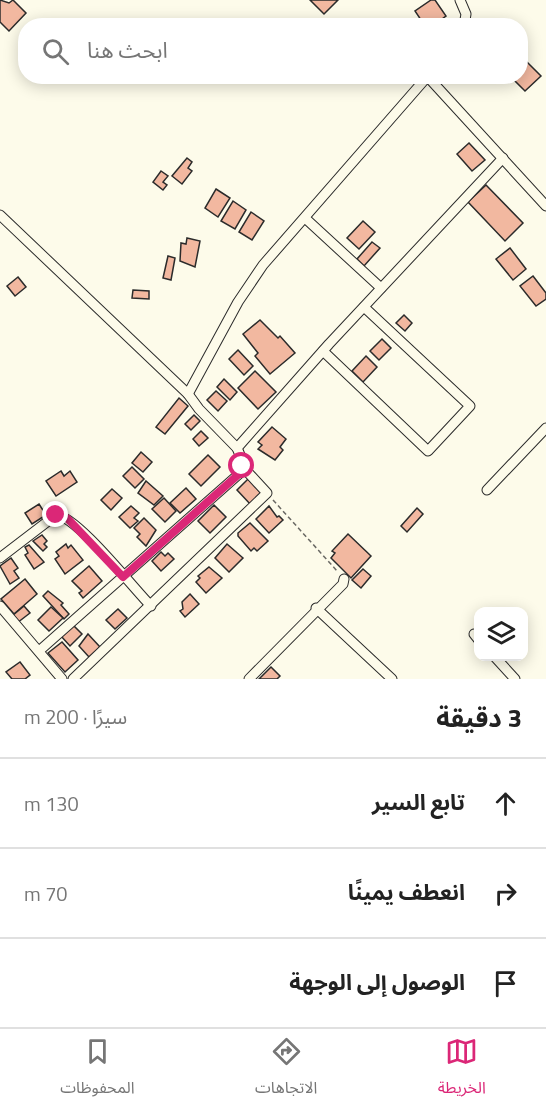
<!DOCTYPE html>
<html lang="ar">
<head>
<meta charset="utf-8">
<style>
  :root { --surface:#fff; --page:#f2f2f2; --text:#222; --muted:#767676; --line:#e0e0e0; --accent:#db2777 }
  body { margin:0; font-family:"Titillium Web","Noto Sans Arabic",sans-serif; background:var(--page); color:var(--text); direction:rtl }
  .controls { position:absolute; right:18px; bottom:18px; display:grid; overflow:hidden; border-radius:12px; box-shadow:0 3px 15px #0003 }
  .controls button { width:54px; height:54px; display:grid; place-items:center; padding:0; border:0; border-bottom:2px solid var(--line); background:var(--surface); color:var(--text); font:30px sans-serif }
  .stop { position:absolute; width:18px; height:18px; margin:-14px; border:4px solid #db2777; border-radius:50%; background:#fff }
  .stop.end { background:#db2777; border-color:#fff; box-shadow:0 2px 6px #0008 }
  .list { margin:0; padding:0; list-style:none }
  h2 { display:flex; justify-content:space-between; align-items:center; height:78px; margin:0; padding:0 24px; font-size:26px }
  h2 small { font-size:20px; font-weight:400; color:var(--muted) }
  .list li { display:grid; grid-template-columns:39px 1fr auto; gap:18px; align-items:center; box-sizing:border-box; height:90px; padding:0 24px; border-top:2px solid var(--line) }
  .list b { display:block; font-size:22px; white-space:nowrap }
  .list em { font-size:20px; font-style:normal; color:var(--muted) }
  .icon { flex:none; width:33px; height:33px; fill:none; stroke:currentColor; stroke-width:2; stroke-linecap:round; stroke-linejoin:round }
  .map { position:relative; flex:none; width:546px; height:679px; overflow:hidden; direction:ltr }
  .search { position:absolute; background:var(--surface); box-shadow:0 3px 15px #0003; left:18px; right:18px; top:18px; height:66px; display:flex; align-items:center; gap:15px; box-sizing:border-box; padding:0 21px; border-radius:24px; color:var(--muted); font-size:22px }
  .sheet { height:348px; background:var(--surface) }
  nav { display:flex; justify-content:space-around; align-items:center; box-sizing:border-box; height:84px; border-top:2px solid var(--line); background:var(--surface); font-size:16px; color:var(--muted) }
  nav a { display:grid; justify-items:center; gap:3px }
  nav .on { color:var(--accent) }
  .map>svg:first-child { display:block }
</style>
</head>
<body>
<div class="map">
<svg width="546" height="679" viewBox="0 0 546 679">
  <rect width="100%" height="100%" fill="#fdfbea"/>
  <!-- building -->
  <g fill="#f2b8a0" stroke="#2b2b2b" stroke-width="1.5">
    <polygon points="0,0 9,3 13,0 26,13 9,31 0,22"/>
    <polygon points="310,0 338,0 324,14"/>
    <polygon points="431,0 435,0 446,16 432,26 425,26 415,11"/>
    <polygon points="520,60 525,64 527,62 541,76 525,91 511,77 520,76"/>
    <polygon points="469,143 485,160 472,171 457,154"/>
    <polygon points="187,158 192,162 188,168 192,171 182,184 172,176"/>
    <polygon points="161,171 168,176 163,182 167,185 163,190 153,182"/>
    <polygon points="486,185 523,223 505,241 468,202"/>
    <polygon points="216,189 230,198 218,217 205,208"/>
    <polygon points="233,201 246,210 235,229 221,221"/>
    <polygon points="251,212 264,221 252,240 239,232"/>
    <polygon points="363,221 375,232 359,249 347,238"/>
    <polygon points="187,238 200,241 195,267 180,261 181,243 186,244"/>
    <polygon points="372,242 380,248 364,266 357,259"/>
    <polygon points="510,248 526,269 513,280 496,259"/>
    <polygon points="168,256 175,258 171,280 163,278"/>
    <polygon points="533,276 546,293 546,299 536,306 520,286"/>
    <polygon points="18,277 26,287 15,296 7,286"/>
    <polygon points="133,290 149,291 149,299 132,298"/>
    <polygon points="404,315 412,323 405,331 396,323"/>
    <polygon points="260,320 278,338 280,336 295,353 270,374 255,356 258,353 243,334"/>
    <polygon points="382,339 391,348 379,360 370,351"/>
    <polygon points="238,350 253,366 244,375 229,359"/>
    <polygon points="366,356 377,367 363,382 352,371"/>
    <polygon points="255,371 276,392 258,409 238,388"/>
    <polygon points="224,379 237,392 230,400 217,387"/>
    <polygon points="216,391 227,401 218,411 207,400"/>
    <polygon points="179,398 188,406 165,434 156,427"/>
    <polygon points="194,415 200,421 191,430 185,424"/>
    <polygon points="272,427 286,439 280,447 283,450 275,460 258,449 262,445 258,442"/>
    <polygon points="201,431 208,438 199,446 193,439"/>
    <polygon points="141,452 152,462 143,472 132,463"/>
    <polygon points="208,455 220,467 201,486 189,474"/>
    <polygon points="132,467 144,479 135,488 123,476"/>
    <polygon points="61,471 64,476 70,471 77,482 56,496 46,481"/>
    <polygon points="248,479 262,494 251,505 237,490"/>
    <polygon points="146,481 163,496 154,505 138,493"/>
    <polygon points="186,488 196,499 180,513 170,503"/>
    <polygon points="112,489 122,498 111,510 101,500"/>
    <polygon points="164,498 176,511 165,522 152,509"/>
    <polygon points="39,504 46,515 32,524 25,513"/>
    <polygon points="214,505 226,517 210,533 198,521"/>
    <polygon points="131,506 139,513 134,518 138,521 130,528 119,517"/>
    <polygon points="269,506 277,517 279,516 283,520 269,533 256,519"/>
    <polygon points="417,508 423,514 407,532 401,526"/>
    <polygon points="144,518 156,530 146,546 137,537 140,534 134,528"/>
    <polygon points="250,523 268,541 257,551 254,548 251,551 238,536 238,533"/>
    <polygon points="348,534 371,556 351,578 331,558 335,553 332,551"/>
    <polygon points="42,535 47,541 44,544 47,547 43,551 33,541"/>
    <polygon points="66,544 68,548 71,545 83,560 65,574 55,559 59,556 56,552"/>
    <polygon points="227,544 243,558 229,572 215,558"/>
    <polygon points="29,545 44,562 34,569 25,555 28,553 25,547"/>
    <polygon points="161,552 165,556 168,553 174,559 161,571 152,561"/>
    <polygon points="11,558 18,568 14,571 19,578 10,584 0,566"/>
    <polygon points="89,566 102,581 83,598 79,593 82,591 72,581"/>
    <polygon points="209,567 222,578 206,593 196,582 200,578 198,576"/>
    <polygon points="363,569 371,576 361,588 352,580"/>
    <polygon points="25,579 37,594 14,614 1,599"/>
    <polygon points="48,591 63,603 61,605 69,614 64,619 43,596"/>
    <polygon points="190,594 199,604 185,617 180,611 183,609 182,602"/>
    <polygon points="24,606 30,613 17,623 12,616"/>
    <polygon points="51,607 63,618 49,631 38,620"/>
    <polygon points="118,609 127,618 115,629 106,620"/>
    <polygon points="73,625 82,634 70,646 61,636"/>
    <polygon points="88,634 100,647 89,657 79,646"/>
    <polygon points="62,642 78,660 65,672 48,653"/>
    <polygon points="20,662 30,675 25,679 12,679 6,672"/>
    <polygon points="271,667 280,676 277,679 259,679"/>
  </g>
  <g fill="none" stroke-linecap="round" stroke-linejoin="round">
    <defs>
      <g id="minor">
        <polyline points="460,0 466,14 464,26"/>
        <polyline points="427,76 546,206"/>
        <polyline points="0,215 188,394 199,409 237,448 243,462 239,474 39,651"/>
        <polyline points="305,218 381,288"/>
        <polyline points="323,351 428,451 470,406 364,307"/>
        <polyline points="188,394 238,302 263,265 427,77"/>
        <polyline points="237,448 329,344 503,158"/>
        <polyline points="487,490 546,428"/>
        <path d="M 0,558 L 56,515 C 76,515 134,589 151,606"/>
        <polyline points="0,606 62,679"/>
        <polyline points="316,608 392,679"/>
        <polyline points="474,634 478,639"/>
        <polyline points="494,656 515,679"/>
        <polyline points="73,679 267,493 242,466"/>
        <polyline points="249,679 343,584 344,579"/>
      </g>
    </defs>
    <!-- minor casing -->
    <use href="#minor" stroke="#2b2b2b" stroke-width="11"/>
    <!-- path -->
    <polyline stroke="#6a6964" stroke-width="1.5" stroke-dasharray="4.5 3" stroke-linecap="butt" points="273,500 338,572"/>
    <!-- minor -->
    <use href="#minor" stroke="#fdfbea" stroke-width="9"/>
  </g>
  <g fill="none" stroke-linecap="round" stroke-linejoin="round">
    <!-- route -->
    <polyline stroke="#db2777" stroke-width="8" points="56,515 67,518 123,577 239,474 242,466"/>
  </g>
</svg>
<div class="controls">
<button><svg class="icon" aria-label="layers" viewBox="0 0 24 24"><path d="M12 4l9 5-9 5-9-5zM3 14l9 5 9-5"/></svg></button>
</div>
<div class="stop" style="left:242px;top:466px"></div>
<div class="stop end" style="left:56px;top:515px"></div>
<div class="search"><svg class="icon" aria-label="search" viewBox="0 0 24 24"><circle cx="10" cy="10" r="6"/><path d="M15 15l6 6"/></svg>ابحث هنا</div>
</div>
<section class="sheet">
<h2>3 دقيقة<small>سيرًا · 200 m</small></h2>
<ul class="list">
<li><svg class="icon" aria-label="ahead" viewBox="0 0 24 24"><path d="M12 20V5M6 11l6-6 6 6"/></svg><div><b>تابع السير</b></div><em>130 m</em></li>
<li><svg class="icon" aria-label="right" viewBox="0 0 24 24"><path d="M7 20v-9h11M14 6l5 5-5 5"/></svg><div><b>انعطف يمينًا</b></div><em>70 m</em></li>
<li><svg class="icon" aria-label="arrive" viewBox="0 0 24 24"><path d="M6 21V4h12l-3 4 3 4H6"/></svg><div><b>الوصول إلى الوجهة</b></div></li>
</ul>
</section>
<nav>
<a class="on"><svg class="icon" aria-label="map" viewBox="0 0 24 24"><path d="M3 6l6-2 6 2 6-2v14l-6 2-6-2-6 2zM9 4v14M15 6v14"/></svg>الخريطة</a>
<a><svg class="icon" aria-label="directions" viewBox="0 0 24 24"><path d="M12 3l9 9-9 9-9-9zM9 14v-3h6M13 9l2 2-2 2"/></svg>الاتجاهات</a>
<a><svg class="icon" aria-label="saved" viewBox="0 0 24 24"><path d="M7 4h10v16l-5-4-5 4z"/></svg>المحفوظات</a>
</nav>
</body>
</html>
